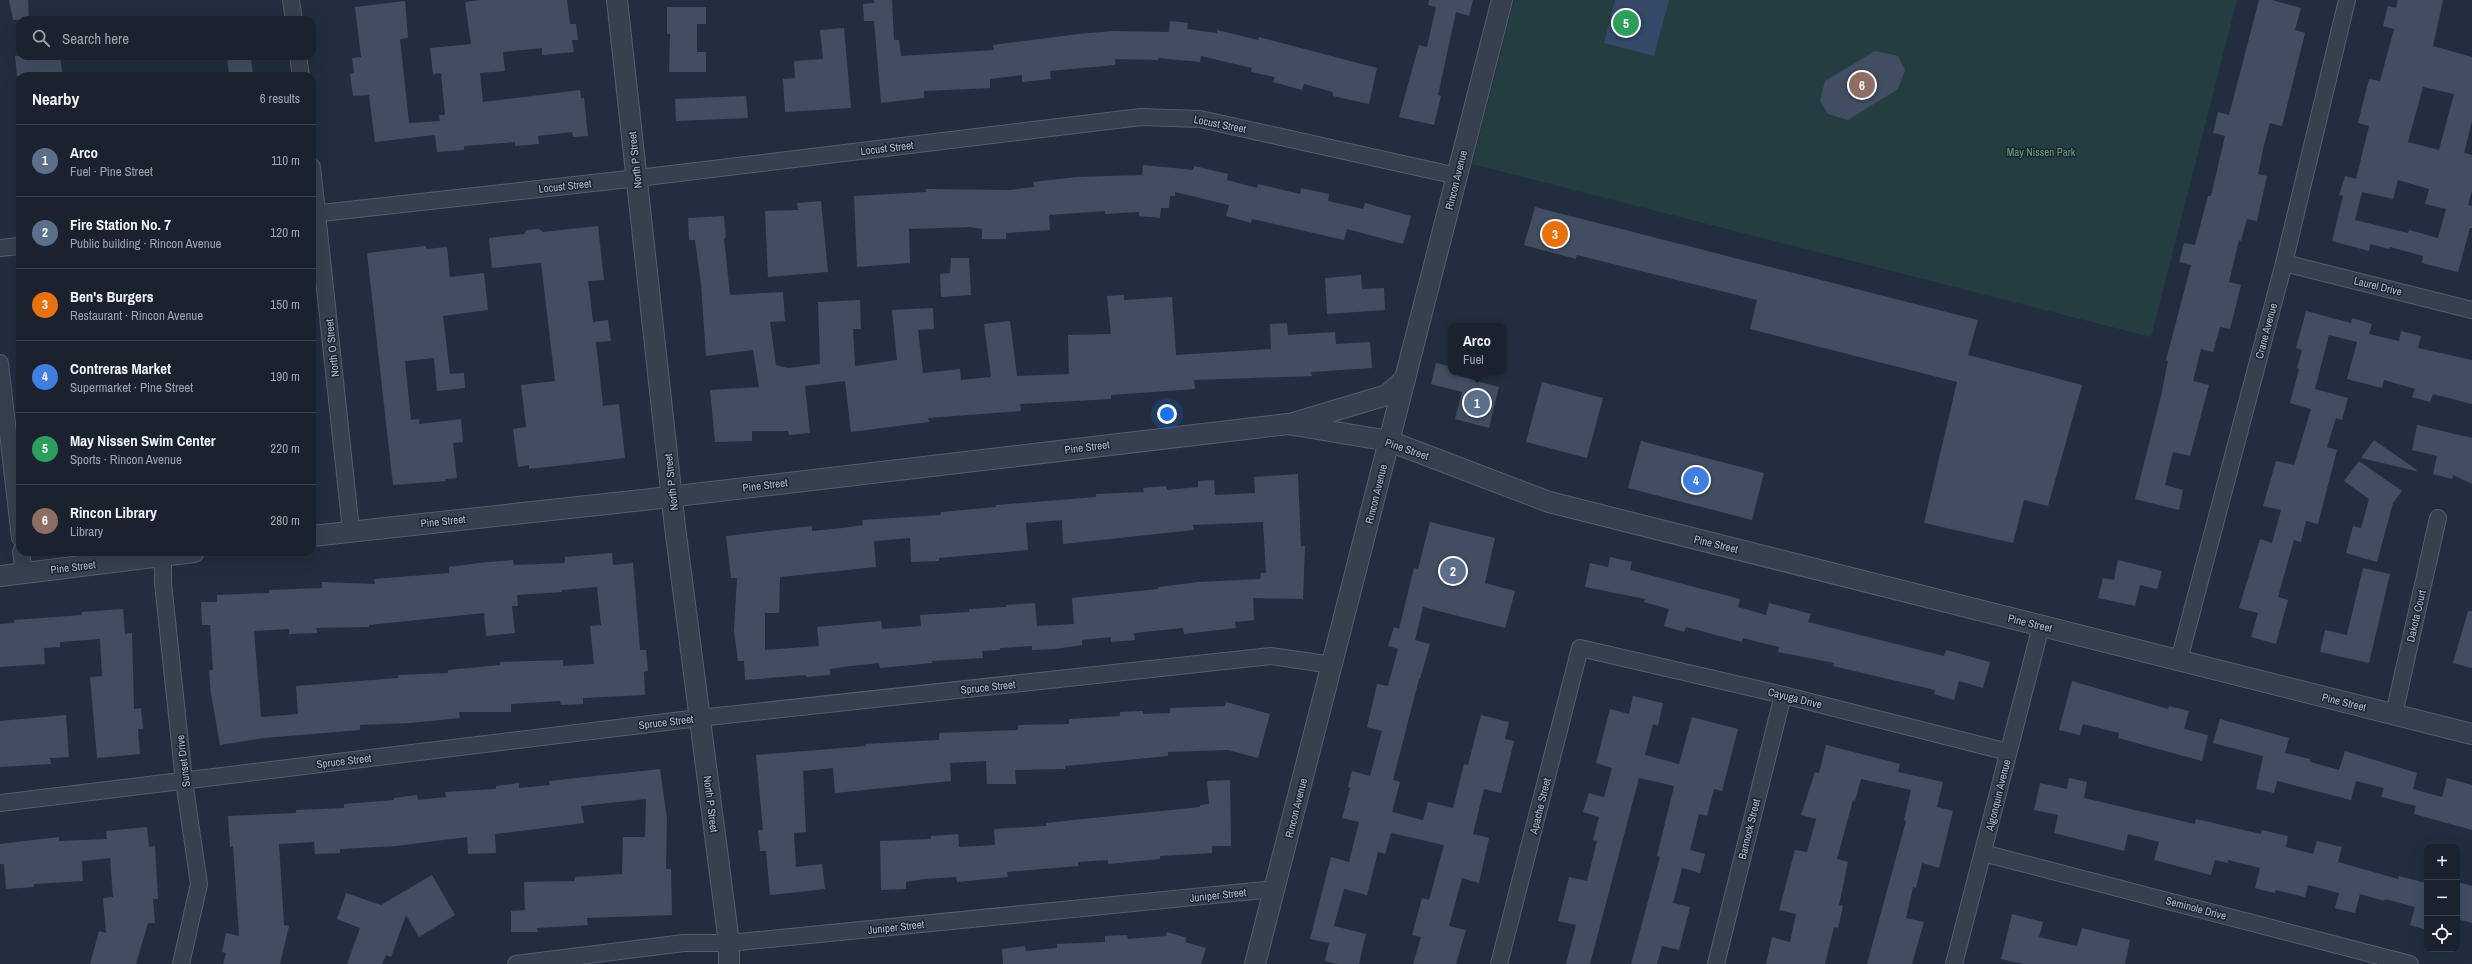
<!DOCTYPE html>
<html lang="en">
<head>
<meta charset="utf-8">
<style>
  :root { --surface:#1a2230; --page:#272f3c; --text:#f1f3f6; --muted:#9fa4ab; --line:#383f4c; --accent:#d93025 }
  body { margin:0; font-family:"Archivo Narrow",sans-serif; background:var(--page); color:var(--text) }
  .controls { position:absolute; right:12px; bottom:12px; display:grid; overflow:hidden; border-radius:8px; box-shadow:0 4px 16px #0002 }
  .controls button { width:36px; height:36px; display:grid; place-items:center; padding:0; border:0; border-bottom:1px solid var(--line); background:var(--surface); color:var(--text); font:20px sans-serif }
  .you { position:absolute; left:1167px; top:414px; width:14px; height:14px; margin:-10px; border:3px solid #fff; border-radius:50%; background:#1a73e8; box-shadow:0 0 0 6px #1a73e833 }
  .badge { display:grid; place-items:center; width:26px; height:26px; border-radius:50%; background:var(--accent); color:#fff; font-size:13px; font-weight:700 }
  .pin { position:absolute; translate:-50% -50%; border:2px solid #fff; box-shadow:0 1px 4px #0006 }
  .popup { position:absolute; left:1448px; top:323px; width:58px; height:52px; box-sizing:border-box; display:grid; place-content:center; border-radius:8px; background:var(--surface); filter:drop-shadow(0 1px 3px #0005); font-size:13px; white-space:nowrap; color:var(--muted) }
  .popup b { font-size:15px; color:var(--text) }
  .popup::after { content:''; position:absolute; left:50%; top:100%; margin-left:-8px; border:8px solid transparent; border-top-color:var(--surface) }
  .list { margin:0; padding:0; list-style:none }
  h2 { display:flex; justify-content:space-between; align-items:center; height:52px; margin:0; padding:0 16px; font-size:17px }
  h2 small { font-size:13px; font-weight:400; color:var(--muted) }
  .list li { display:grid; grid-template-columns:26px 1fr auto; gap:12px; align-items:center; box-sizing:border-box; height:72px; padding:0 16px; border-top:1px solid var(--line) }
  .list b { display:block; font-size:15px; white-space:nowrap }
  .list p { margin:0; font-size:13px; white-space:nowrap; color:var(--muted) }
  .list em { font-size:13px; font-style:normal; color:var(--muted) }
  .icon { flex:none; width:22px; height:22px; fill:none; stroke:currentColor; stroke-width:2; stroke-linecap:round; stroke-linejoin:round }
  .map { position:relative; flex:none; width:2472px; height:964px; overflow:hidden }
  .search { position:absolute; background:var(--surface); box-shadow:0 4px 16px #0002; left:16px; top:16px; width:300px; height:44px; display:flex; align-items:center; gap:10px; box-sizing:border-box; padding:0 14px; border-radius:12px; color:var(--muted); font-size:15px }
  .panel { position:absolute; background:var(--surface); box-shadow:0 4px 16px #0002; left:16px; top:72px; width:300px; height:484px; border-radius:12px }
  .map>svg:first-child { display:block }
</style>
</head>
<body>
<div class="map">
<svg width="2472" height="964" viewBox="0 0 2472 964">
  <rect width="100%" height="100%" fill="#222e40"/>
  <!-- green -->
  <polygon fill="#243d41" points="1514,0 2237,0 2151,337 1472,164"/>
  <!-- water -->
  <polygon fill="#344968" points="1615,0 1669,0 1654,56 1604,43"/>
  <!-- building -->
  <g fill="#414e62" fill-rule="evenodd">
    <polygon points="9,0 28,0 29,19 13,20"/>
    <polygon points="480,0 567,0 570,24 576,24 578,40 572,40 574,52 542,55 542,48 503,52 505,71 480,73 483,102 580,90 581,98 584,98 588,136 573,137 572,132 538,136 539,144 515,146 515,142 464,146 464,150 437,152 435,135 375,142 369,95 353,96 350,74 354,73 352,58 361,57 355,7 405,1 408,38 400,39 409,123 440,121 439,115 445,115 441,73 433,74 430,48 471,44 465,2"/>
    <polygon points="874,0 892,0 894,40 899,40 901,56 994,50 993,45 1078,34 1113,31 1169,32 1170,21 1188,23 1187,29 1217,33 1217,30 1258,40 1259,37 1377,68 1369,104 1333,96 1333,92 1304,84 1302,90 1273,82 1275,77 1251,72 1252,68 1201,56 1200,62 1158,58 1158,60 1115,59 1115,65 1050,71 1051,79 1022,82 1022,75 990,79 990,88 924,91 924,98 881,103 874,21 864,21 863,4 874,3"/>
    <polygon points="1429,0 1473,0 1469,16 1456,12 1438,95 1441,96 1434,125 1399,117 1419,45 1427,47 1436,7 1428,5"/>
    <polygon points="2259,0 2272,0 2301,8 2295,30 2305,33 2282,126 2270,123 2264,145 2258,174 2267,176 2257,221 2247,219 2241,241 2239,240 2229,282 2241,285 2230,329 2220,327 2213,352 2201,349 2193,381 2209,385 2190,456 2173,452 2165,485 2183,490 2179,510 2135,499 2161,396 2168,361 2166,360 2191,265 2179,262 2184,243 2195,245 2208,196 2211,196 2225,136 2213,133 2218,112 2229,115"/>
    <path d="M 2398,0 L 2443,0 L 2433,46 L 2472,57 L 2472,121 L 2464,153 L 2472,155 L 2472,191 L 2468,205 L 2472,206 L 2472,228 L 2470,228 L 2458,272 L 2422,263 L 2423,256 L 2390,247 L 2389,249 L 2370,244 L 2369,251 L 2332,241 L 2343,196 L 2339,195 L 2345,176 L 2356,179 L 2369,126 L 2358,123 L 2369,79 L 2380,81 L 2394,29 L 2383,26 L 2388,6 L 2396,8 ZM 2423,87 L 2454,94 L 2439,150 L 2408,142 ZM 2398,180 L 2429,189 L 2425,204 L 2446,209 L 2438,238 L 2409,230 L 2408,233 L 2355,220 L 2362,192 L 2393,199 Z"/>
    <polygon points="667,7 706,7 706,24 697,24 697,52 706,52 706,72 669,72 670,34 667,34"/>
    <polygon points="844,28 851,108 785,112 783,79 795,78 794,61 823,59 820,30"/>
    <polygon points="1875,51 1898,56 1905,70 1898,89 1848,120 1828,114 1820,101 1825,81"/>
    <polygon points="15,56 60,56 63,76 17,76"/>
    <polygon points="227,56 251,56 253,76 229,76"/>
    <polygon points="746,96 748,118 676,121 675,99"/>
    <polygon points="1143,165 1193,170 1194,166 1228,174 1227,180 1257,188 1258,184 1300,194 1301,188 1329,194 1328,201 1363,209 1365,203 1411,216 1403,244 1347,229 1344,240 1252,219 1251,223 1226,216 1229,205 1175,192 1175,196 1170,196 1169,208 1161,208 1160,218 1139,216 1139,212 1105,214 1105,211 1049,215 1050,230 1006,233 1006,239 982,239 982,229 970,227 909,229 910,263 857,267 854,196 926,192 926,189 1010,190 1034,187 1033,182 1077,177 1142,175"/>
    <polygon points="821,201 828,272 768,277 765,211 798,210 797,203"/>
    <polygon points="1535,207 1978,320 1968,355 2082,385 2048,506 2024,500 2013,543 1924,523 1957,382 1750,329 1757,300 1577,255 1576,259 1524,245"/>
    <polygon points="724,216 726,238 724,238 730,295 783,292 785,321 770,322 776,365 788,368 820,364 818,302 860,300 861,329 853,329 855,366 897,360 892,310 933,308 934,329 918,330 923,373 960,369 961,380 991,377 984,324 1010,321 1017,376 1069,374 1068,335 1111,334 1107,296 1124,295 1124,300 1172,297 1176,355 1271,349 1270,324 1287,323 1288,335 1335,332 1336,344 1370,342 1372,368 1311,372 1312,376 1194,380 1195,389 1111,395 1111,399 1020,404 1021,411 928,418 929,422 851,432 845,381 805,386 810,433 789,435 788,431 752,431 752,441 715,442 710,390 759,387 753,350 706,356 701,284 695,240 689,240 688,218"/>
    <polygon points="598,226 604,280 588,281 590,296 593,322 608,320 611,341 596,342 603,406 619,404 625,458 529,469 529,465 518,467 513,429 526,427 521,385 555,381 541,263 492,268 489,238 524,234 527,230 539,229 543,232"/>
    <polygon points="426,246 426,249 447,247 450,277 484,273 488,310 443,316 450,374 464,373 465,388 437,391 434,358 405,361 411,420 419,419 419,424 461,419 463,442 453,443 457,478 445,479 446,481 393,485 367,253"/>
    <polygon points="951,258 969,258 971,295 941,297 940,274 950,273"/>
    <polygon points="1361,275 1362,289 1384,288 1385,310 1327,314 1325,278"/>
    <polygon points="2306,311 2351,323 2352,318 2372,324 2369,334 2399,341 2401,331 2421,336 2418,348 2472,360 2472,404 2433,394 2430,402 2412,397 2415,389 2384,380 2382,388 2347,379 2357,342 2329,335 2315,389 2348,398 2342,420 2336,418 2327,447 2337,450 2318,524 2306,521 2301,542 2294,540 2278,597 2288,600 2276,644 2251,637 2258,613 2239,608 2260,539 2272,543 2281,510 2263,506 2276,461 2294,465 2311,409 2290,403 2299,369 2297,368 2302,350 2296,348"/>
    <polygon points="1436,363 1451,367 1451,372 1456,372 1455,375 1499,387 1489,428 1455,419 1462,392 1431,384"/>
    <polygon points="1542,382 1603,398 1587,458 1526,442"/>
    <polygon points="2417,425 2472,438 2472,484 2453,475 2452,479 2433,474 2437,456 2412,450"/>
    <polygon points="2374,440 2417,470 2416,471 2361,458"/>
    <polygon points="1641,441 1764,473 1752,520 1628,488"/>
    <polygon points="2359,461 2402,491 2393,503 2377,562 2346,553 2353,526 2361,528 2369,499 2344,481"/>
    <path d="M 1298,474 L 1301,546 L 1305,546 L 1303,599 L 1253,598 L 1254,620 L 1235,622 L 1236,628 L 1184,634 L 1183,628 L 1134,633 L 1135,640 L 1111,642 L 1111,637 L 1082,640 L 1082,645 L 1055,649 L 1032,650 L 1032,646 L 1000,648 L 1000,650 L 982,651 L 983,658 L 932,661 L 932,663 L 880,668 L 879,663 L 850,666 L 830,669 L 830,675 L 806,677 L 806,675 L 745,680 L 744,661 L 738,661 L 734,631 L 737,578 L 731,578 L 726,536 L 812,526 L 812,531 L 843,528 L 863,525 L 862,520 L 941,515 L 941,512 L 996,507 L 996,505 L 1096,497 L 1096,494 L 1144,492 L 1143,488 L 1166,486 L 1167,490 L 1198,487 L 1198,481 L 1214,480 L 1215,495 L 1255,493 L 1254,477 ZM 1062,520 L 1063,544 L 1194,530 L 1193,525 L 1263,522 L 1266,573 L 1261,573 L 1260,579 L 1198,582 L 1158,587 L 1158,589 L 1072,598 L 1074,624 L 1037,626 L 1035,603 L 1006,605 L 1006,607 L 969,609 L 969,612 L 920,615 L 921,626 L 882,629 L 881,621 L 817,627 L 819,646 L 765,650 L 765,613 L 779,613 L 780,577 L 876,567 L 874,541 L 910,538 L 911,562 L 939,561 L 939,558 L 1028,550 L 1026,523 Z"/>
    <polygon points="1430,522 1495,538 1485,583 1515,591 1505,628 1423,607 1415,640 1430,644 1420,679 1419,679 1393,780 1400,782 1392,812 1423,820 1428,802 1453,808 1464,764 1468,765 1481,715 1509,722 1505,739 1514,741 1501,793 1484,789 1473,834 1489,838 1479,883 1462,878 1449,926 1466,930 1456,964 1413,964 1421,937 1412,935 1422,898 1429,900 1444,845 1391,833 1385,854 1378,852 1367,895 1344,889 1334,926 1366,934 1359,964 1337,964 1325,961 1329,943 1310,939 1331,857 1349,862 1359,822 1342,818 1350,788 1348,787 1352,771 1370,776 1382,731 1367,727 1377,684 1388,686 1398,649 1388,646 1394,627 1399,629 1414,568 1418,569"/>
    <path d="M 612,553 L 613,565 L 633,563 L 640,650 L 646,650 L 648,671 L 644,672 L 645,695 L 583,698 L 583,704 L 561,705 L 560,701 L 511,704 L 511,712 L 459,712 L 460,718 L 410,723 L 360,725 L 360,730 L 264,738 L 220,745 L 211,694 L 209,670 L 213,670 L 210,625 L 202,625 L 201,602 L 217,602 L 217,595 L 269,593 L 269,590 L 322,588 L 322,582 L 375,584 L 374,579 L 449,573 L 449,567 L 479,563 L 513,560 L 514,565 L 565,563 L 565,557 ZM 597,587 L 601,625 L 590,626 L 594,664 L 563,666 L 563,660 L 500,662 L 500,665 L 448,670 L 448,673 L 398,675 L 398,678 L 296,686 L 298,714 L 261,717 L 254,631 L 289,629 L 289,634 L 317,633 L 316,628 L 369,627 L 369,625 L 484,613 L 486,636 L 515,633 L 512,606 L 518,606 L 517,595 L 562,592 L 562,590 Z"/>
    <polygon points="1610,557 1632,562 1630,570 1740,599 1738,607 1766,615 1769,603 1811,614 1808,622 1944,656 1946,650 1990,662 1983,688 1959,681 1954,700 1934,694 1935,690 1833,666 1834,663 1778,652 1779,647 1743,638 1742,642 1686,627 1684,632 1664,626 1669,609 1644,602 1645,599 1585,587 1590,563 1608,567"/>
    <polygon points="2118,560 2162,571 2157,589 2140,585 2135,606 2098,598 2103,578 2114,580"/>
    <polygon points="2363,568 2390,574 2369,663 2320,652 2325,630 2347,635"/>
    <polygon points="123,609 125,634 132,633 134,709 141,708 143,729 138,729 140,754 97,758 90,677 102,676 100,639 60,642 60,647 44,648 45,664 0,667 0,624 14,623 14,620 82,615 82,612"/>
    <polygon points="2468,611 2472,611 2472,668 2453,663"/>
    <polygon points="2072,681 2168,709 2169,706 2189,711 2184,729 2208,735 2202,761 2118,738 2119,733 2083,724 2080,735 2059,730"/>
    <polygon points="1633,696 1663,703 1658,726 1653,724 1645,755 1679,764 1692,717 1738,729 1722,791 1714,789 1707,816 1699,814 1690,850 1705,854 1700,873 1682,868 1673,903 1690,907 1679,950 1662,946 1657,964 1631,964 1660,857 1657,856 1674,786 1639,778 1590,964 1566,964 1576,925 1558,921 1569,877 1587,881 1597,841 1593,840 1599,817 1583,812 1589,793 1604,797 1612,768 1596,763 1610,709 1629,714"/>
    <polygon points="1226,702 1270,714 1258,758 1228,750 1168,752 1168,756 1065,766 1065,769 1015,770 1016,784 987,784 986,761 950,763 951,781 835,793 833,768 803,771 806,832 794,833 796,867 822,864 825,889 770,895 766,851 760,851 758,830 763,830 756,755 866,746 865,744 939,740 939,733 1018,730 1018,725 1069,724 1069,719 1120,716 1120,712 1143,711 1143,714 1170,713 1170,708 1225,706"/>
    <polygon points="66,715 69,757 50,758 51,764 0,767 0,721"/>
    <polygon points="2220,719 2289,738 2285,753 2310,759 2310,762 2339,770 2345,751 2417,773 2413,789 2442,797 2447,778 2472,785 2472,830 2414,814 2416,806 2381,797 2384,788 2356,781 2351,800 2277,781 2274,793 2256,789 2263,756 2213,743"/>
    <polygon points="1826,745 1900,764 1898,772 1943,782 1937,807 1953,811 1939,868 1922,863 1916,888 1913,887 1906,918 1924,922 1912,964 1867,964 1906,821 1904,820 1911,790 1861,779 1855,801 1853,800 1837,859 1848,862 1839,905 1843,906 1838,928 1834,927 1825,964 1766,964 1772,937 1790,942 1796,914 1779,910 1795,850 1807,852 1816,819 1801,815 1815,772 1819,773"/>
    <polygon points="660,769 667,819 666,869 671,869 672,915 587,918 588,925 537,928 538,932 511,932 511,911 525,910 524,882 575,881 575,877 622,874 623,837 645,837 646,799 581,806 584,823 495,834 496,853 468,854 467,837 396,846 340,849 340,853 315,854 314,842 279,844 284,925 289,926 280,964 223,964 226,953 222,952 226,933 239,936 233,846 230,847 228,816 296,813 296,810 344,808 344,804 394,800 394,798 417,795 418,800 446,797 445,792 496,789 496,786 519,783 519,788 550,785 549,781"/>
    <polygon points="2069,778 2087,782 2084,798 2195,824 2196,819 2261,834 2262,830 2288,836 2286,847 2313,854 2317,841 2342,847 2338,862 2398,879 2399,876 2422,882 2427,881 2427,930 2410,925 2415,907 2385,899 2384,901 2360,894 2355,913 2335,908 2339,893 2308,885 2305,897 2276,890 2275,893 2255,888 2260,868 2228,860 2228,863 2215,860 2211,875 2154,860 2159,842 2128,834 2124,851 2054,833 2058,815 2034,810 2040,783 2067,789"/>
    <polygon points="1230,780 1231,846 1212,846 1212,853 1160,856 1160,859 1108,864 1108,860 1078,862 1078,866 1007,872 1008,877 957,882 956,877 924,879 906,882 906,889 881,890 880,841 931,839 931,836 958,834 959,847 995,845 994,829 1046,826 1046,823 1083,819 1200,807 1200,805 1209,804 1207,781"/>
    <polygon points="147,827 149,847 155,846 158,899 153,899 155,923 148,923 136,964 90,964 99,931 106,933 103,898 113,897 110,858 82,861 83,881 34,884 34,887 6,889 4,864 0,864 0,844 59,837 59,841 107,839 106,831"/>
    <polygon points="432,875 455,915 419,937 406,915 391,957 386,955 382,964 347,964 360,928 337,919 346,893 381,905"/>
    <polygon points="2457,882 2472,886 2472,923 2457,919"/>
    <polygon points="2012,914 2043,922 2039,937 2077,946 2082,928 2130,940 2125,964 2023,964 2001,959"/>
    <polygon points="1167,932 1187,938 1185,942 1206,948 1201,964 1003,964 1002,949 1025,946 1026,951 1057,948 1057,944 1105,942 1105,936 1127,935 1128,939 1166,936"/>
  </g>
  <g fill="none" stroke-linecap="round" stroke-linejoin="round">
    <defs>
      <g id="minor">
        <polyline points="291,0 294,20"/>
        <polyline points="298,56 301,76"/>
        <polyline points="312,167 351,530"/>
        <polyline points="312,214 638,178 1141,117 1200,119 1457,176"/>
        <polyline points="0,248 20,246"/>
        <polyline points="2284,263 2472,310"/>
        <polyline points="0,363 20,538"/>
        <polyline points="21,552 24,573"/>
        <polyline points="163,556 163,583 184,781 199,884 181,964"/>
        <polyline points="2179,660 2284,263 2347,0"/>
        <polyline points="2394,714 2438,518"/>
        <polyline points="0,803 699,718 1271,656 1332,665"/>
        <polyline points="1983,853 2410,964"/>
        <polyline points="516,964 684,943 729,943 1275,889"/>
        <polyline points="1499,964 1580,648 1783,695 2008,752"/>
        <polyline points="1716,964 1783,695"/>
        <polyline points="1954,964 2041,626"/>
      </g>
      <g id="tertiary">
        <polyline points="617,0 675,527 729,943 729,964"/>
        <polyline points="1293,423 1387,395 1405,379"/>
        <polyline points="312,536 643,500 1288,424 1389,441 1549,502 2472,734"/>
        <polyline points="0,576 194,552"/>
        <polyline points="1255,964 1502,0"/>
      </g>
    </defs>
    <!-- minor casing -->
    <use href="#minor" stroke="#545e6d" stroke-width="18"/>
    <!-- tertiary casing -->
    <use href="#tertiary" stroke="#545e6d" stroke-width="22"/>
    <!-- minor -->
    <use href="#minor" stroke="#36404f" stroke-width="16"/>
    <!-- tertiary -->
    <use href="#tertiary" stroke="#36404f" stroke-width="20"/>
  </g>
  <g text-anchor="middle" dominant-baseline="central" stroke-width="3" stroke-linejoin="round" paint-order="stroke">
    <!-- street labels -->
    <g font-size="11" fill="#b3bbca" stroke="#1b2534">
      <text transform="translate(1220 124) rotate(11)">Locust Street</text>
      <text transform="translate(887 148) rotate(-7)">Locust Street</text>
      <text transform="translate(635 160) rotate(-96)">North P Street</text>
      <text transform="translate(1456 180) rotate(-76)">Rincon Avenue</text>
      <text transform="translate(565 186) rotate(-6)">Locust Street</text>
      <text transform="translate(2378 286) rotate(14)">Laurel Drive</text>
      <text transform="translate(2266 331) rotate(-75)">Crane Avenue</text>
      <text transform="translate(332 348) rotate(-96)">North O Street</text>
      <text transform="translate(1087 447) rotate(-7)">Pine Street</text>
      <text transform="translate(1407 449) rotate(19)">Pine Street</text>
      <text transform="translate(671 482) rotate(-96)">North P Street</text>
      <text transform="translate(765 485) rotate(-7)">Pine Street</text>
      <text transform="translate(1376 494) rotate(-76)">Rincon Avenue</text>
      <text transform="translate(443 521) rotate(-6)">Pine Street</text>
      <text transform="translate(1716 544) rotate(14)">Pine Street</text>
      <text transform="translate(73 567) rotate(-7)">Pine Street</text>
      <text transform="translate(2416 616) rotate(-77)">Dakota Court</text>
      <text transform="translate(2030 623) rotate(14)">Pine Street</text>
      <text transform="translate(988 687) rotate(-6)">Spruce Street</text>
      <text transform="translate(1795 698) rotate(14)">Cayuga Drive</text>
      <text transform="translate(2344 702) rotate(14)">Pine Street</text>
      <text transform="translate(666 722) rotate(-7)">Spruce Street</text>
      <text transform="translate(183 761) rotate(-97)">Sunset Drive</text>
      <text transform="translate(344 761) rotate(-7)">Spruce Street</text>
      <text transform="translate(1998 795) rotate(-76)">Algonquin Avenue</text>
      <text transform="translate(711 804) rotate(83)">North P Street</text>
      <text transform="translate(1540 806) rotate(-76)">Apache Street</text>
      <text transform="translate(1296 808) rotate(-76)">Rincon Avenue</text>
      <text transform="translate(1749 829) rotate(-76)">Bannock Street</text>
      <text transform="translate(1218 895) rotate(-6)">Juniper Street</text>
      <text transform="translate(2196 908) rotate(15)">Seminole Drive</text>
      <text transform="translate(896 927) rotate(-6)">Juniper Street</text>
    </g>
    <!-- park labels -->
    <g font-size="11" fill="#689d75" stroke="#1b2534">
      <text x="2041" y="152">May Nissen Park</text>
    </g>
  </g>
</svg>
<div class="controls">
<button>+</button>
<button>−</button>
<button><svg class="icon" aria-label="locate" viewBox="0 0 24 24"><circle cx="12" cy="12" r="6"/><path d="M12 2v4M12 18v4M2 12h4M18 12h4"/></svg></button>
</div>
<div class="you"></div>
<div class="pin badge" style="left:1477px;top:403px;background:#5c6f8a">1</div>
<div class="popup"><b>Arco</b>Fuel</div>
<div class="pin badge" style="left:1453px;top:571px;background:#5c6f8a">2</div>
<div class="pin badge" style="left:1555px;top:234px;background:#e8710a">3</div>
<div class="pin badge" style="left:1696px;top:480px;background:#3f7fe0">4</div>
<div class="pin badge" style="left:1626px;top:23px;background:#2e9e5b">5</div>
<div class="pin badge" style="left:1862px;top:85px;background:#8d6e63">6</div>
<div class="search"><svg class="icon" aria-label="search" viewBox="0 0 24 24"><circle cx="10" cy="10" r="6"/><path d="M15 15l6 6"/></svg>Search here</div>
<section class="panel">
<h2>Nearby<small>6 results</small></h2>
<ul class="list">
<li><span class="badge" style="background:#5c6f8a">1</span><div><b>Arco</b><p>Fuel · Pine Street</p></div><em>110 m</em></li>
<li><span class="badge" style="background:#5c6f8a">2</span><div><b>Fire Station No. 7</b><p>Public building · Rincon Avenue</p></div><em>120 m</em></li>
<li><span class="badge" style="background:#e8710a">3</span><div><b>Ben's Burgers</b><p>Restaurant · Rincon Avenue</p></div><em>150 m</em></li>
<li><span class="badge" style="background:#3f7fe0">4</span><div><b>Contreras Market</b><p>Supermarket · Pine Street</p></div><em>190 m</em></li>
<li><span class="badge" style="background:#2e9e5b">5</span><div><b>May Nissen Swim Center</b><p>Sports · Rincon Avenue</p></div><em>220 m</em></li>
<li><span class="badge" style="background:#8d6e63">6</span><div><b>Rincon Library</b><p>Library</p></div><em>280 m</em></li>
</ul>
</section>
</div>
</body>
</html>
